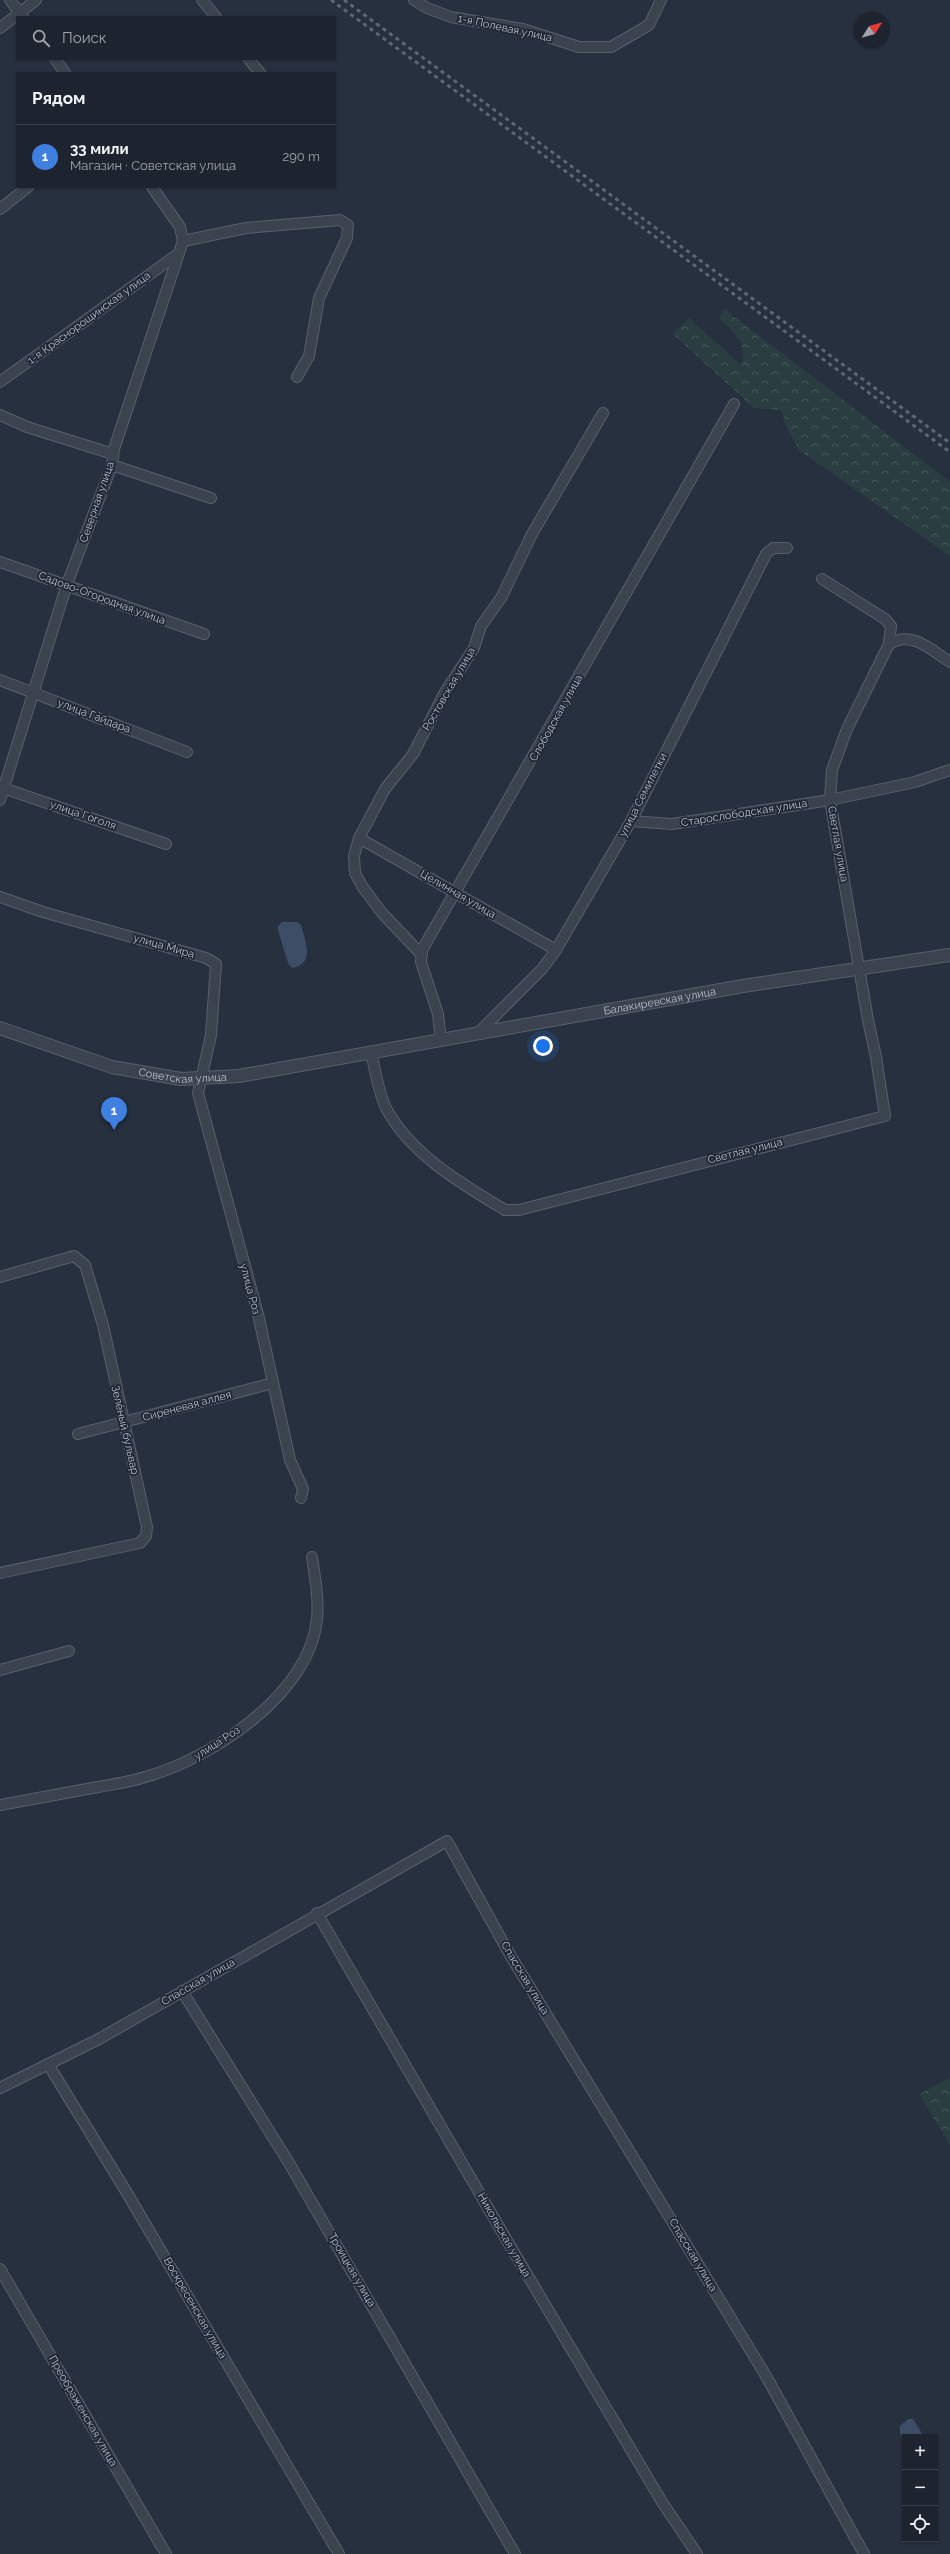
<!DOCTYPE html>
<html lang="ru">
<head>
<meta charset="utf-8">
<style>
  :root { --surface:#1d242f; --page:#2a303b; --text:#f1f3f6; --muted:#a0a4aa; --line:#3b414b; --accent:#0b8043 }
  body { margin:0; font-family:Raleway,sans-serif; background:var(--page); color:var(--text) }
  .controls { position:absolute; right:12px; bottom:12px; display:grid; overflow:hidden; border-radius:0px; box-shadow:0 1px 3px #0004 }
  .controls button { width:36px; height:36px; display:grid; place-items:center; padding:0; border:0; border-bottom:1px solid var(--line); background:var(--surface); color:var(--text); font:20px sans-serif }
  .compass { position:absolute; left:854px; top:12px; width:36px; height:36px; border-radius:50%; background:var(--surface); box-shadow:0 1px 3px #0004; rotate:53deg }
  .you { position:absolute; left:543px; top:1046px; width:14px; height:14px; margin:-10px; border:3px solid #fff; border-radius:50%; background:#1a73e8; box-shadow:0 0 0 6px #1a73e833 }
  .badge { display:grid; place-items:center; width:26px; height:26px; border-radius:50%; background:var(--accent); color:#fff; font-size:13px; font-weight:700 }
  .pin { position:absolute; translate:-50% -33px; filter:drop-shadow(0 1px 2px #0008) }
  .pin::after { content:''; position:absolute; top:21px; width:14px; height:12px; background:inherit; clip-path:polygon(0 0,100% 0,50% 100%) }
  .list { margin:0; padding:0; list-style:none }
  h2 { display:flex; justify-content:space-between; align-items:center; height:52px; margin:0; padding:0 16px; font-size:17px }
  h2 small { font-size:13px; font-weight:400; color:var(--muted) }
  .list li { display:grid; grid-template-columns:26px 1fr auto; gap:12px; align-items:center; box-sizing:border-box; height:64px; padding:0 16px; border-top:1px solid var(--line) }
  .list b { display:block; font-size:15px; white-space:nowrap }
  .list p { margin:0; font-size:13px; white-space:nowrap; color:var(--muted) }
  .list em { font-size:13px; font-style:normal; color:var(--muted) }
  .icon { flex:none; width:22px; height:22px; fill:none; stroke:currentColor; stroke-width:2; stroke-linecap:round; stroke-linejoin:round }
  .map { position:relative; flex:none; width:950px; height:2554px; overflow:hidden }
  .search { position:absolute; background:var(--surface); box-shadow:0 1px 3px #0004; left:16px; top:16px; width:320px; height:44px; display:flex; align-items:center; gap:10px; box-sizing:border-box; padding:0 14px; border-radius:0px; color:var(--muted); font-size:15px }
  .panel { position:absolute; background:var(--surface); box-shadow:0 1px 3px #0004; left:16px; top:72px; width:320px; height:116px; border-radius:0px }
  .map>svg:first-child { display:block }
</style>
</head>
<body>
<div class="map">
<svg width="950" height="2554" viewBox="0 0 950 2554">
  <defs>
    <pattern id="forest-crowns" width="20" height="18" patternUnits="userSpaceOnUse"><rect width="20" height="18" fill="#2a3e41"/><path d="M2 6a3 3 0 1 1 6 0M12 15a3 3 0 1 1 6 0" fill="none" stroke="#47585b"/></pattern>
  </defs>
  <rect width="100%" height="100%" fill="#27303f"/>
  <!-- forest -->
  <g fill="url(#forest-crowns)">
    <path d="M 724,309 L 950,482 L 950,556 L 799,450 L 785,424 L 782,410 L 754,408 L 673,334 L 689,318 L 741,365 C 748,341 735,334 719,318 Z"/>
    <polygon points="950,2078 950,2145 919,2094"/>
  </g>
  <!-- water -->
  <g fill="#3e4d66">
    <path d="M 282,922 L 297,922 L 301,925 C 305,941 316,964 292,968 L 288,963 L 278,930 L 278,926 Z"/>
    <polygon points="908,2419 913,2419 924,2437 905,2437 905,2442 900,2433 900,2426"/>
  </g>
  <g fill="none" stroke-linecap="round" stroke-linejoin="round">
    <defs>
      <g id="minor">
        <polyline points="10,0 23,17"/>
        <polyline points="202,0 216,17"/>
        <polyline points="414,0 427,8 451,17 523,29 579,47 611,47 649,25 661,0"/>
        <polyline points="0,28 36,0"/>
        <polyline points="55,59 65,73"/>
        <polyline points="249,59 260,73"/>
        <polyline points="0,209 28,187"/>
        <polyline points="183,241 246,228 340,220 348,225 347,238 319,298 309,356 297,377"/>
        <polyline points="0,382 178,254"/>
        <polyline points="0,415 27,427 113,454"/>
        <polyline points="112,465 211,498"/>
        <polyline points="0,562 204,634"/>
        <path d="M 822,579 L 885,619 L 891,626 L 889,644 C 912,630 931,650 950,662"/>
        <polyline points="0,680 187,752"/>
        <polyline points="0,787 166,844"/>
        <polyline points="0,800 67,584 112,465 114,449 183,241 180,227 152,187"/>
        <polyline points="631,821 672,824 830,800 915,782 950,770"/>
        <polyline points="359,838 556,950"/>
        <polyline points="0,897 43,912 206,958 216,964 211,1035 198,1093 258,1314 290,1460 303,1489 301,1498"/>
        <polyline points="422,955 382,913 362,886 355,873 354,856 359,838 385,789 413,754 445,692 474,648 481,626 501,598 532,534 603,413"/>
        <polyline points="477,1034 542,969 556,950 631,821 766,554 773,548 787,548"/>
        <polyline points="441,1041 438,1014 421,962 422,950 734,404"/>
        <path d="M 371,1052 C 375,1069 378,1091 386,1108 C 410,1154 462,1184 505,1210 L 519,1210 L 885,1116 L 876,1057 L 868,1020 L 830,800 L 832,770 L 847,729 L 889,644"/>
        <polyline points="0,1277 74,1256 85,1265 103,1325 147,1527 146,1536 140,1543 0,1573"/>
        <polyline points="78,1434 273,1383"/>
        <polyline points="0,1670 69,1651"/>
        <path d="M 0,1805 C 33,1799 65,1793 98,1787 C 114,1784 130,1782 145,1777 C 211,1759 310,1694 317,1619 C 319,1598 315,1578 312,1557"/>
        <polyline points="317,1913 509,2244 662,2502 697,2554"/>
        <polyline points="182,1991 289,2163 515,2554"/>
        <polyline points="48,2064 127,2193 339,2554"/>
        <polyline points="0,2088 99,2039 447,1841 509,1953 766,2376 864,2554"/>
        <polyline points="0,2269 166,2554"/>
      </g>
      <g id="tertiary">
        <path id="s1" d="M 0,1028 L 112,1067 L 181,1079 L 239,1076 L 743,986 L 950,955"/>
      </g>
    </defs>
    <!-- minor casing -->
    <use href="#minor" stroke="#59606c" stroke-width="12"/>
    <!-- tertiary casing -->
    <use href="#tertiary" stroke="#59606c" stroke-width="14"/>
    <!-- minor -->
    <use href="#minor" stroke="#3b434f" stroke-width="10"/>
    <!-- tertiary -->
    <use href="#tertiary" stroke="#3b434f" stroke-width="12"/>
    <!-- rail -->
    <g stroke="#5e6675" stroke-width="3" stroke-dasharray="4 4" stroke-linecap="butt">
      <polyline points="331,0 950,452"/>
      <polyline points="344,0 950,443"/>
    </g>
  </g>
  <g text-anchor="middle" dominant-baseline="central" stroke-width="3.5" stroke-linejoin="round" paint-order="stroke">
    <!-- street labels -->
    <g font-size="11" fill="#b8bec9" stroke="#202734">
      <text transform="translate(505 28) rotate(12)">1-я Полевая улица</text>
      <text transform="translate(89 318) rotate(-36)">1-я Краснорощинская улица</text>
      <text transform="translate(97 502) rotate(-71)">Северная улица</text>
      <text transform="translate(102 598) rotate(20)">Садово-Огородная улица</text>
      <text transform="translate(449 689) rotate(-60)">Ростовская улица</text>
      <text transform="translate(94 716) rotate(21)">улица Гайдара</text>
      <text transform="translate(556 718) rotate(-61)">Слободская улица</text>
      <text transform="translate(643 795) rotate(-63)">улица Семилетки</text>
      <text transform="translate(744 813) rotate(-9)">Старослободская улица</text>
      <text transform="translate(83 815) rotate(19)">улица Гоголя</text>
      <text transform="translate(838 844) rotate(80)">Светлая улица</text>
      <text transform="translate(458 894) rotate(30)">Целинная улица</text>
      <text transform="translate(164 946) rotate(16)">улица Мира</text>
      <text stroke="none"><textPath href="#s1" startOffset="674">Балакиревская улица</textPath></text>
      <text stroke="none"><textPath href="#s1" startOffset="190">Советская улица</textPath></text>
      <text transform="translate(745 1151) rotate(-14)">Светлая улица</text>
      <text transform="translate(250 1289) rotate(75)">улица Роз</text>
      <text transform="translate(187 1406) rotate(-15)">Сиреневая аллея</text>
      <text transform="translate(125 1430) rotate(77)">Зелёный бульвар</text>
      <text transform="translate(217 1743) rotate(-33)">улица Роз</text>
      <text transform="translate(525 1978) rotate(59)">Спасская улица</text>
      <text transform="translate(198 1982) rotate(-30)">Спасская улица</text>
      <text transform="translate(504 2235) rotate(60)">Никольская улица</text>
      <text transform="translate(693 2255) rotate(59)">Спасская улица</text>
      <text transform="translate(352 2270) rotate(60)">Троицкая улица</text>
      <text transform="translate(195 2308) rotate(60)">Воскресенская улица</text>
      <text transform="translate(83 2411) rotate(60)">Преображенская улица</text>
    </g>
  </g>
</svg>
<div class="controls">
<button>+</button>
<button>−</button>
<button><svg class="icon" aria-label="locate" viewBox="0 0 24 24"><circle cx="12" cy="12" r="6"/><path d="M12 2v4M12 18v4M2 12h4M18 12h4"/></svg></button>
</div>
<svg class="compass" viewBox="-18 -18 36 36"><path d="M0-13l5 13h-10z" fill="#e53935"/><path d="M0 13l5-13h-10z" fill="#a0a4aa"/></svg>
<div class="you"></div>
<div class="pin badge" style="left:114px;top:1130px;background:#3f7fe0">1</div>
<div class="search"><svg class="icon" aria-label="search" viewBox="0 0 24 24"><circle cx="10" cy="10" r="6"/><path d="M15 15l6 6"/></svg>Поиск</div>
<section class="panel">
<h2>Рядом<small></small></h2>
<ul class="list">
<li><span class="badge" style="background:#3f7fe0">1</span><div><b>33 мили</b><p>Магазин · Советская улица</p></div><em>290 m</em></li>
</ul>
</section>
</div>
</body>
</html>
